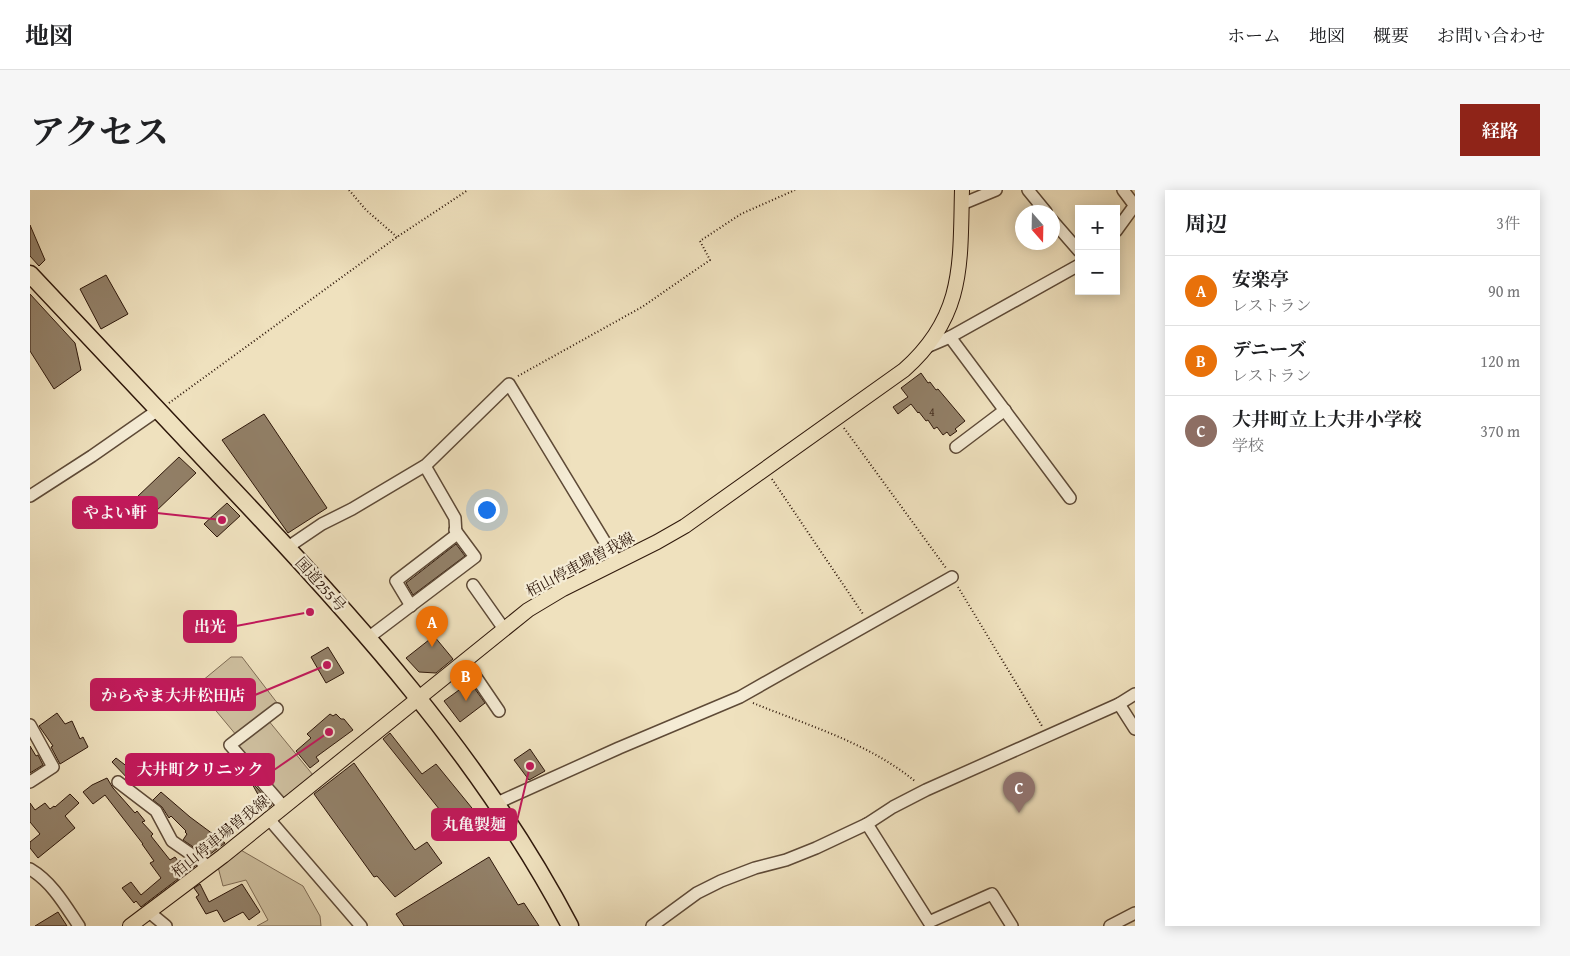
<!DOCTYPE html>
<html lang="ja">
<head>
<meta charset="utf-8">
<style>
  :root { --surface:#fff; --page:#f6f6f6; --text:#202124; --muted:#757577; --line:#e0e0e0; --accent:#8f2418 }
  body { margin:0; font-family:"Gentium Book Plus","Noto Serif JP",serif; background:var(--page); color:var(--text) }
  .controls { position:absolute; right:15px; top:15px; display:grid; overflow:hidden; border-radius:0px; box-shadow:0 2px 12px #0003 }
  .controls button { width:45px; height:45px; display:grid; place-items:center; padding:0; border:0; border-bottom:1px solid var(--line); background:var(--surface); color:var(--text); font:25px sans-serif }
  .compass { position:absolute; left:985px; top:15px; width:45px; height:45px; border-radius:50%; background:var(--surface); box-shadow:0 2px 12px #0003; rotate:160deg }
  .you { position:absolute; left:456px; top:319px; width:18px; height:18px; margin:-12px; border:4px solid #fff; border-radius:50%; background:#1a73e8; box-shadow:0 0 0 8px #1a73e833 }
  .badge { display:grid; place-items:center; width:32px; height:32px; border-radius:50%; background:var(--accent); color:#fff; font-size:16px; font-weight:700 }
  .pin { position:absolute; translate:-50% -41px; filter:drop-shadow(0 1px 2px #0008) }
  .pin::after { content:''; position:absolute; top:26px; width:18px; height:15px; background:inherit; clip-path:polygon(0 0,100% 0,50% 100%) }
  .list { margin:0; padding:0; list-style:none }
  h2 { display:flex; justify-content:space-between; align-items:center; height:65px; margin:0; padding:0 20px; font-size:21px }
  h2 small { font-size:16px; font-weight:400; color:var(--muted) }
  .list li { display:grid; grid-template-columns:32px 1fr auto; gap:15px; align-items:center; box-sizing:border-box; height:70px; padding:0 20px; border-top:1px solid var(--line) }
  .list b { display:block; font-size:19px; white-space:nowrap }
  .list p { margin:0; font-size:16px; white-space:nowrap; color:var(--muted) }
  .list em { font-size:16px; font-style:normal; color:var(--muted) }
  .map { position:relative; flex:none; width:1105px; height:736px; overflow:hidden; border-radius:0px }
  header { display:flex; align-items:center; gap:30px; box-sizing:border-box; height:70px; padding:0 25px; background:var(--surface); border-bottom:1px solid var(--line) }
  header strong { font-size:24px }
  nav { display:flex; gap:28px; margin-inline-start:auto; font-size:18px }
  .intro { display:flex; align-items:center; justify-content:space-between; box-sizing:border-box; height:120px; padding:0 30px }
  h1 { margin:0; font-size:35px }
  .button { padding:12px 22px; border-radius:0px; background:var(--accent); color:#fff; font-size:18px; font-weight:700 }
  main { display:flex; gap:30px; padding:0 30px }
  aside { flex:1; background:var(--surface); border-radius:0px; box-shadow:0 2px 12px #0003 }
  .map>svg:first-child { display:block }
</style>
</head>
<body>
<header>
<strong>地図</strong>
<nav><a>ホーム</a><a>地図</a><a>概要</a><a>お問い合わせ</a></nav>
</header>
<div class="intro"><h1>アクセス</h1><a class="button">経路</a></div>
<main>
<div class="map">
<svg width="1105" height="736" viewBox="0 0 1105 736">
  <rect width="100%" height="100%" fill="#efe1be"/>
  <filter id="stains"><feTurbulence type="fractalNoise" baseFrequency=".004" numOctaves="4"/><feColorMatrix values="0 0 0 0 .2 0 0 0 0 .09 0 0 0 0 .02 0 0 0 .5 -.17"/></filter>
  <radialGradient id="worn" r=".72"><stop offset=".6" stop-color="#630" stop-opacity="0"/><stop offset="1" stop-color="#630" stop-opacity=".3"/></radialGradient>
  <!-- green -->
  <g fill="#cebf9f" stroke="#7e6b54">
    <polygon points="201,467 212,467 248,514 207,546 172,504 172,491"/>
    <polygon points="238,530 283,585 252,610 207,554"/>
    <polygon points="209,659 273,696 290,726 291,736 227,736 238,730 216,690 193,696 188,677"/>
  </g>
  <!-- building -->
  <g fill="#928068" stroke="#2e170a">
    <polygon points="0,35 15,70 9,76 0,66"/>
    <polygon points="76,85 98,124 71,139 50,99"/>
    <polygon points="0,104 45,153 51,180 24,199 0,161"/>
    <polygon points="891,183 898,193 900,192 906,200 908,199 935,231 925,239 927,241 920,246 917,242 913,245 907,237 904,239 898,230 896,231 889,222 888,223 881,214 868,224 863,217 878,207 871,198"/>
    <polygon points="234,224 297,318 258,343 192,250"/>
    <polygon points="149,267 166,283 124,323 107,307"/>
    <polygon points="197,313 210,326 187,347 174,334"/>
    <polygon points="426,354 435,366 383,405 376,393"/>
    <polygon points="404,446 423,469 406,483 389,482 376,468"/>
    <polygon points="298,457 314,483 296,493 281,467"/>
    <polygon points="440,492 455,513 430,532 414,511"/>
    <polygon points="27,523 35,534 42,531 50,549 53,547 58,557 30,574 21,557 23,556 9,536"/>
    <polygon points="300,524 303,526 306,524 311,529 314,529 323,540 286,567 289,571 280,578 266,561 281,548 277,544"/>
    <polygon points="360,543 392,584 406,574 455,634 434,650 353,549"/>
    <polygon points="0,556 6,566 8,565 13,575 0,583"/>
    <polygon points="500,559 515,581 499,590 484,570"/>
    <polygon points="86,568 107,584 101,592 82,572"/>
    <polygon points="324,573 385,660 397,652 412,673 365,707 347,686 344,687 284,604"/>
    <polygon points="77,588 83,598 105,623 107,621 115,631 112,632 123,644 121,646 140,670 145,667 152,676 159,672 165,676 111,717 106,711 104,713 92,698 101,692 111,705 131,688 120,673 124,671 112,654 113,654 75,605 63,614 53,602 62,595"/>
    <polygon points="220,590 242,615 237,619 231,610"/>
    <polygon points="131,602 160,627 195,653 179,665 176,663 175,665 153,650 157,644 155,642 156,641 141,626 139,628 132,617 123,610"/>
    <polygon points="40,604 49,613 35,626 45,638 8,668 0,658 0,652 10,644 0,632 0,613 5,620 15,613 20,619 24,616 25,617"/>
    <polygon points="459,667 488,715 494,713 509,736 374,736 366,724"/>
    <polygon points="170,694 179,712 212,694 230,722 219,730 213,722 194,732 187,720 176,724 166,707 169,705 164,698"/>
    <polygon points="28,722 37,736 5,736"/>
  </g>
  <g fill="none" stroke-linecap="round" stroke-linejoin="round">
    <defs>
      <g id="minor">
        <polyline points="998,0 1016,22"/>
        <polyline points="1093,0 1105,16"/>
        <polyline points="932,14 966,0"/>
        <polyline points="1022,30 1049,61"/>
        <polyline points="1086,41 1105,15"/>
        <polyline points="920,147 1040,308"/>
        <polyline points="899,156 920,147 1049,75"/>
        <polyline points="926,257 975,220"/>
        <polyline points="0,306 62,266 128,220"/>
        <polyline points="258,357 292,334 322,319 396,275 479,194 587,372"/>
        <polyline points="443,395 474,439"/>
        <polyline points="381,416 366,391 426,345 425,328 395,276"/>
        <polyline points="338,448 445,367 425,340"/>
        <polyline points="435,471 469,521"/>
        <polyline points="1089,514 1105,539"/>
        <polyline points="247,519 200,555 253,616"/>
        <polyline points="0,535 23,577 0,592"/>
        <polyline points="88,592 126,621 142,651 178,676"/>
        <polyline points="467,613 589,558 710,507 922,387"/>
        <polyline points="238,628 331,736"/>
        <polyline points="837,634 899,732 962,704 982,736"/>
        <path d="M 0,679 C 22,692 35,715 49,736"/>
        <polyline points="119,722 136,736"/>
        <polyline points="622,736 667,703 691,691 725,678 756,670 786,658 837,634 863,617 896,600 1089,514 1105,504"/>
        <polyline points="1080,736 1105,723"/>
      </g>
      <path id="major" d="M 100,736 L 193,666 L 498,420 L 533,399 L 627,352 L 655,336 L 874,180 C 935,126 930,74 932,0"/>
      <path id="highway" d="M 0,84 C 64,152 129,221 193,289 C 323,426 452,568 540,736"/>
    </defs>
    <!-- minor casing -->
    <use href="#minor" stroke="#5e4a37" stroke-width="14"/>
    <!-- major casing -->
    <use href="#major" stroke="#2e170a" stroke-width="16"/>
    <!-- highway casing -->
    <use href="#highway" stroke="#2e170a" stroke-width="19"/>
    <!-- path -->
    <g stroke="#2e170a" stroke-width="2" stroke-dasharray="1 2.5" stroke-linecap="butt">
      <polyline points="319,0 336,20 367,47"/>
      <polyline points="488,186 612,117 680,70 670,51 711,24 765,0"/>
      <polyline points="139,213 367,47 438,0"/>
      <polyline points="814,238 916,378"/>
      <polyline points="742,289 833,424"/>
      <polyline points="928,397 1012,536"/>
      <path d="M 723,513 C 779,536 839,553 886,592"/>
    </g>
    <!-- minor -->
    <use href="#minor" stroke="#f5ecd5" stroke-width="11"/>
    <!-- major -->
    <use href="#major" stroke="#efe1be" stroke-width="14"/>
    <!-- highway -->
    <use href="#highway" stroke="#efe1be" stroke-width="16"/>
  </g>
  <g text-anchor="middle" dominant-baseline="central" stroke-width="4.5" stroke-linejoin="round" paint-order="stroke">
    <!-- number labels -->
    <g font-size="12" fill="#473122">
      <text x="902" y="221">4</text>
    </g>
    <!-- street labels -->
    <g font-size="15" fill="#2e170a" stroke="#f5ecd5">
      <text transform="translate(550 374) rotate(-28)">栢山停車場曽我線</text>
      <text transform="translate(291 394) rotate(48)">国道255号</text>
      <text transform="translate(190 646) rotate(-39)">栢山停車場曽我線</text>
    </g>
  </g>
  <!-- callouts -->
  <path fill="none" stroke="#c2185b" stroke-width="2" d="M192 330L127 323M280 422L206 436M297 475L225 505M299 542L244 580M500 576L486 635"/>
  <g fill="#c2185b" stroke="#f5ecd5" stroke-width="2">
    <circle cx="192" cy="330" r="5"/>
    <circle cx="280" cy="422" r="5"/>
    <circle cx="297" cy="475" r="5"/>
    <circle cx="299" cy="542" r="5"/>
    <circle cx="500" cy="576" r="5"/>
  </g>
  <g fill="#c2185b" stroke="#c2185b" stroke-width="2">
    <rect x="43" y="307" width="84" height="31" rx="5"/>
    <rect x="154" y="421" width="52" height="31" rx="5"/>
    <rect x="61" y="489" width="164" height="31" rx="5"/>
    <rect x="96" y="564" width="148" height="31" rx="5"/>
    <rect x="402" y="619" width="84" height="31" rx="5"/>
  </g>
  <g font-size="16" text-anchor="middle" font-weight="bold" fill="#fff">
    <text x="85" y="328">やよい軒</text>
    <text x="180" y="442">出光</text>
    <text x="143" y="511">からやま大井松田店</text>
    <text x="170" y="585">大井町クリニック</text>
    <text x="444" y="640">丸亀製麺</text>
  </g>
  <rect width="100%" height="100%" filter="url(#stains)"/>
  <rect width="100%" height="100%" fill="url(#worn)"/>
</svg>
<div class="controls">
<button>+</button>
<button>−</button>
</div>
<svg class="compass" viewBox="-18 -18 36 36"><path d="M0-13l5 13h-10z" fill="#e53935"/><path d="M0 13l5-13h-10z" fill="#757577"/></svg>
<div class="you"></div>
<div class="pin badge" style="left:402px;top:457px;background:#e8710a">A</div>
<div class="pin badge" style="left:436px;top:511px;background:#e8710a">B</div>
<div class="pin badge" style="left:989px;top:623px;background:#8d6e63">C</div>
</div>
<aside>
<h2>周辺<small>3件</small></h2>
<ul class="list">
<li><span class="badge" style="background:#e8710a">A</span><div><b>安楽亭</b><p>レストラン</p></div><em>90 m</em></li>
<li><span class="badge" style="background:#e8710a">B</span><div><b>デニーズ</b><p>レストラン</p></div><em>120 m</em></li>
<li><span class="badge" style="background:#8d6e63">C</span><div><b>大井町立上大井小学校</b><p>学校</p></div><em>370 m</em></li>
</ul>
</aside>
</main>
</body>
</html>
